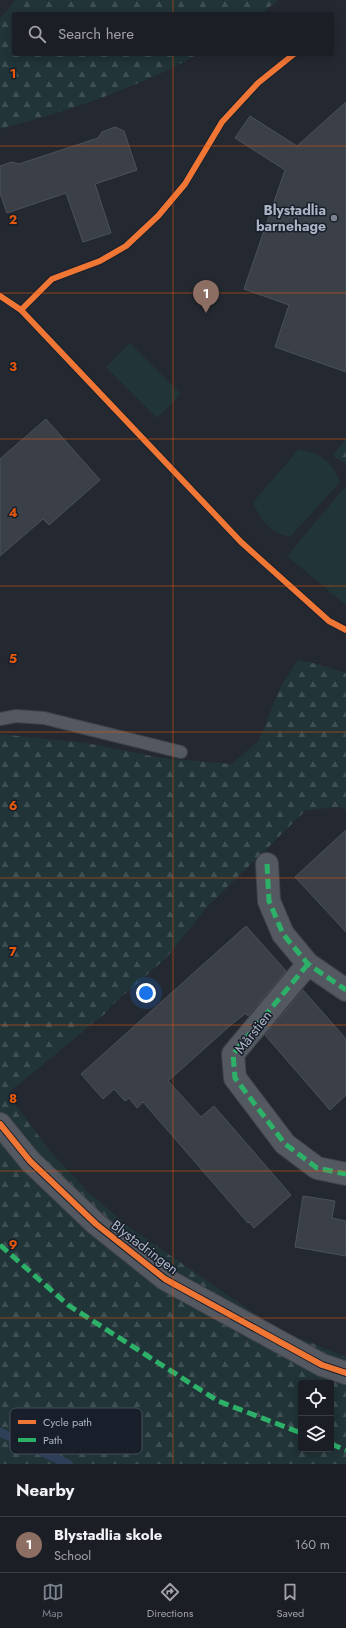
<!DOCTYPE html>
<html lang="en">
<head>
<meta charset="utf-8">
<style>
  :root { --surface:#1b1f25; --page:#282c32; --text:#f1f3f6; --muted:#a0a2a7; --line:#393d42; --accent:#7c8391 }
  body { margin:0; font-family:Jost,sans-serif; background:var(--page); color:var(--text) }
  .controls { position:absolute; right:12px; bottom:12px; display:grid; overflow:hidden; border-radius:4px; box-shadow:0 2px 10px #0003 }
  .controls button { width:36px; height:36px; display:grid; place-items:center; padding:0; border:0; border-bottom:1px solid var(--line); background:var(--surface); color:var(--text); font:20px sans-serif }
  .you { position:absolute; left:146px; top:993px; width:14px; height:14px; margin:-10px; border:3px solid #fff; border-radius:50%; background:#1a73e8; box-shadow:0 0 0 6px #1a73e833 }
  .badge { display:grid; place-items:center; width:26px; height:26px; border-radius:50%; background:var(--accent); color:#fff; font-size:13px; font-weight:700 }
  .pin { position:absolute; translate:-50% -33px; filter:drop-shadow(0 1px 2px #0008) }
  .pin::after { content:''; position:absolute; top:21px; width:14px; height:12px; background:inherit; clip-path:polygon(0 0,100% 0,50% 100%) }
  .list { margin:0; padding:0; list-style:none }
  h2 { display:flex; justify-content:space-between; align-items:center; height:52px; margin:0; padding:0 16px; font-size:17px }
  h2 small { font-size:13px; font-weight:400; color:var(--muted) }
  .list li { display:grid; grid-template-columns:26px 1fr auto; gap:12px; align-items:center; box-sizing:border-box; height:56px; padding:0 16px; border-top:1px solid var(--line) }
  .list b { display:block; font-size:15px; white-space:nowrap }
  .list p { margin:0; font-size:13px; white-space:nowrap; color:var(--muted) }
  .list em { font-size:13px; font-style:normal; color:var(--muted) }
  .icon { flex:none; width:22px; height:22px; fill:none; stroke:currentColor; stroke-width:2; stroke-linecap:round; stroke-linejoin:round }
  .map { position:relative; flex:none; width:346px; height:1464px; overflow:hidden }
  .search { position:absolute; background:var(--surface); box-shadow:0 2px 10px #0003; left:12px; right:12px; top:12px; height:44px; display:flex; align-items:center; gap:10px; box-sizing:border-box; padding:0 14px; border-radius:4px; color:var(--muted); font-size:15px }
  .sheet { height:108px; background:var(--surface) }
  nav { display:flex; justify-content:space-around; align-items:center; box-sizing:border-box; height:56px; border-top:1px solid var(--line); background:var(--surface); font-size:11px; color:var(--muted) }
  nav a { display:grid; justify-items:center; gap:2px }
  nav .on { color:var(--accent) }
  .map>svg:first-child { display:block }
</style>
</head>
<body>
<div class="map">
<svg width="346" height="1464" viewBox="0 0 346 1464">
  <defs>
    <pattern id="forest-firs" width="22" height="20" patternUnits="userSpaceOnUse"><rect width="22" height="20" fill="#213438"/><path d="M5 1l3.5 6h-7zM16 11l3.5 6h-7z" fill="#3f4f53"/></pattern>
  </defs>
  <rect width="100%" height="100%" fill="#242931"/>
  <!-- green -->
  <g fill="#213438">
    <polygon points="130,343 181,394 157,418 106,367"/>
    <path d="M 299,449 C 321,454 332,461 340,482 L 290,537 C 270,533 260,520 253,502 Z"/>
    <polygon points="346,486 346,605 287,556"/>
  </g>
  <!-- forest -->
  <g fill="url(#forest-firs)" fill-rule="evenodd">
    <path d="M 15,0 L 278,0 L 261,14 L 14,14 L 14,54 L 198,54 C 135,89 69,111 0,129 L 0,19 Z"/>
    <polygon points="346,438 346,464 333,456"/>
    <path d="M 298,660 L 317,664 L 346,673 L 346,810 L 340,807 L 306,810 L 207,907 L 166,958 L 111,1006 C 106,1015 97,1019 89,1026 C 63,1048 37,1070 10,1091 L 16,1105 L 49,1150 L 89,1193 L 129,1227 L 277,1329 L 346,1357 L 346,1464 L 0,1464 L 0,734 L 86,743 L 161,758 L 232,764 L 259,740 L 281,686 ZM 301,1383 L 331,1383 L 331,1449 L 301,1449 Z"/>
  </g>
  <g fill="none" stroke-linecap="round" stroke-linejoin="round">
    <!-- stream -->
    <polyline stroke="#2e3f59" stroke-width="9" points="0,1432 68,1464"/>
  </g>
  <!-- building -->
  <g fill="#3b4048" stroke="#4b515a">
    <polygon points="346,102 346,372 275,347 289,305 244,289 285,170 235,138 250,116 297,146"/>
    <polygon points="115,127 124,131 137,170 95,184 111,233 83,242 66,193 7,213 0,193 0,166 12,162 19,164 98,138 102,132"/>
    <polygon points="46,419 100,480 49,525 43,519 0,556 0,459"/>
    <polygon points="346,830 346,932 295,877"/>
    <polygon points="246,926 286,971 248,1016 246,1013 232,1024 168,1081 201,1117 214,1106 291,1195 254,1228 249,1222 248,1223 143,1102 137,1108 129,1098 125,1101 114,1089 103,1099 81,1074"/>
    <polygon points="303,990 346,1039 346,1095 330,1110 265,1035"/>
    <polygon points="303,1196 335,1201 332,1218 346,1221 346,1256 295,1247"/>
  </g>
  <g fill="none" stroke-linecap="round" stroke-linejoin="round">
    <defs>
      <polyline id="service" points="0,719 16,716 44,718 181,752"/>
      <g id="minor">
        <polyline points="267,864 269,901 283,934 308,964 346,990"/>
        <polyline points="308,964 233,1054 235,1078 285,1144 317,1168 346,1174"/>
        <polyline points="0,1124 30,1161 96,1224 165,1279 322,1365 346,1373"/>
      </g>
    </defs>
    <!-- service casing -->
    <use href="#service" stroke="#40434a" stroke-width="14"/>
    <!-- minor casing -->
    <use href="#minor" stroke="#40434a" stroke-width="24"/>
    <!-- service -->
    <use href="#service" stroke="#545860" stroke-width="12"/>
    <!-- minor -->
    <use href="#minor" stroke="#545860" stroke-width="22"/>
    <!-- quiet -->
    <g stroke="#2db169" stroke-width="5" stroke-dasharray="10 5" stroke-linecap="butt">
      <polyline points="267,864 269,901 283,934 308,964 346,990"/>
      <polyline points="308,964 233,1054 235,1078 285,1144 317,1168 346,1174"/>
      <polyline points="0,1245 68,1305 218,1401 301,1433"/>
      <polyline points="331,1444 346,1450"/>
    </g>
    <defs>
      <g id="cycleway">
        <polyline points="0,296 21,310 241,542 329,621 346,630"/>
        <polyline points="21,310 52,279 100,261 126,246 158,216 185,184 222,122 258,83 294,54"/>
        <polyline points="0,1124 30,1161 96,1224 165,1279 322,1365 346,1373"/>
      </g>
    </defs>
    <!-- cycleway casing -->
    <use href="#cycleway" stroke="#181f2b" stroke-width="8"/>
    <!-- cycleway -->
    <use href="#cycleway" stroke="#f07635" stroke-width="6"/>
  </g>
  <!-- grid -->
  <path fill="none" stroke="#e8590c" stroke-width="1" stroke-opacity="0.55" d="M 173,0 L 173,14M 173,54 L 173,1464M 0,146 L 346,146M 0,293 L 346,293M 0,439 L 346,439M 0,586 L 346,586M 0,732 L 346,732M 0,878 L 346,878M 0,1025 L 346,1025M 0,1171 L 346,1171M 0,1318 L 346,1318"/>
  <!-- markers -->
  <circle fill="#7c8391" stroke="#181f2b" stroke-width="1.5" cx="334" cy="218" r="4"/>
  <g text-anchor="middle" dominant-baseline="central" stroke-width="3" stroke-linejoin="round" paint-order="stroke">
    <!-- poi labels -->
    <g font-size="14" font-weight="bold" fill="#acb4c4" stroke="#181f2b" text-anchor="end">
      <text x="326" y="210">Blystadlia<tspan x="326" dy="16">barnehage</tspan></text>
    </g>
    <!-- street labels -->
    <g font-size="14" fill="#acb4c4" stroke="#181f2b">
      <text transform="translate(253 1032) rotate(-52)">Mårstien</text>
      <text transform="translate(145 1247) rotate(37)">Blystadringen</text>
    </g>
  </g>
  <!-- legend -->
  <rect x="10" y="1408" width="132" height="46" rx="6" fill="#181f2b" stroke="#444c59" stroke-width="1"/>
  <rect x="18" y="1420" width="18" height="4" fill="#f07635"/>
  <rect x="18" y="1438" width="18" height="4" fill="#2db169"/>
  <g font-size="11" fill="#acb4c4">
    <text x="43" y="1426">Cycle path</text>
    <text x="43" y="1444">Path</text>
  </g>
  <g font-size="13" text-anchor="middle" font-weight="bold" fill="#e8590c" stroke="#181f2b" stroke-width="3" stroke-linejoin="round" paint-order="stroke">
    <text x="13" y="78">1</text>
    <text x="13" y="224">2</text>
    <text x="13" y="371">3</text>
    <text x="13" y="517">4</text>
    <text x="13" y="663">5</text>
    <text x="13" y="810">6</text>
    <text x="13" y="956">7</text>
    <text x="13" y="1103">8</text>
    <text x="13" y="1249">9</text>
  </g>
</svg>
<div class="controls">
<button><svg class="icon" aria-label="locate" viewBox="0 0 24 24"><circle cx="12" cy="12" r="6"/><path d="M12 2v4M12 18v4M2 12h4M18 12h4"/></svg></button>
<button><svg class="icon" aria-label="layers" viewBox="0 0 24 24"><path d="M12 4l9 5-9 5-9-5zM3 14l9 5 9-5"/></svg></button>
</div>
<div class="you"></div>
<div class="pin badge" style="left:206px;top:313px;background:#8d6e63">1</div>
<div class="search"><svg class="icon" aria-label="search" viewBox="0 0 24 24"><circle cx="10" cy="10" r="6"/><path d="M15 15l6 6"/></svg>Search here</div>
</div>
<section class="sheet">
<h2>Nearby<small></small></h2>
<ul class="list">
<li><span class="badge" style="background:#8d6e63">1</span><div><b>Blystadlia skole</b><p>School</p></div><em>160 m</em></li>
</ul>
</section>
<nav>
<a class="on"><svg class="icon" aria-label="map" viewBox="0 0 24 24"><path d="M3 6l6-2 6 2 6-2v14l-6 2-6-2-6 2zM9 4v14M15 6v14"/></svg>Map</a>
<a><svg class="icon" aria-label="directions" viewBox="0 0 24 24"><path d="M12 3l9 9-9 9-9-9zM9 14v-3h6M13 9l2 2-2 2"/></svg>Directions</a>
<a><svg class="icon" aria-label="saved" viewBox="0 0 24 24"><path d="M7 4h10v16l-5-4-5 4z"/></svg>Saved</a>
</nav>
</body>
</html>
